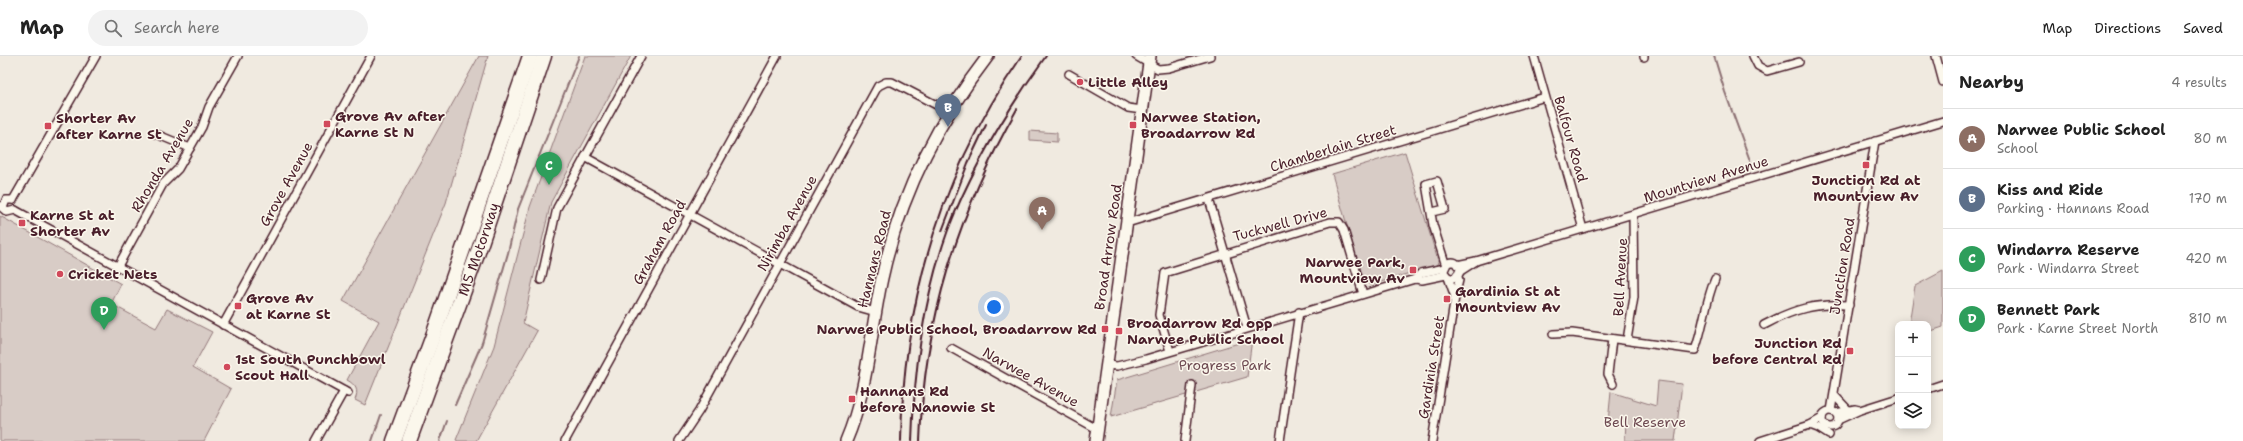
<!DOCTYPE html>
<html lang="en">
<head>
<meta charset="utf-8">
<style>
  :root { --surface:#fff; --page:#f2f2f2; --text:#222; --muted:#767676; --line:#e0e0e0; --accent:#111827 }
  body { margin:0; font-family:"Shantell Sans",sans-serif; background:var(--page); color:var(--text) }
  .controls { position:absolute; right:12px; bottom:12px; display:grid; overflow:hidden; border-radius:8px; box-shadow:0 2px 10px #0003 }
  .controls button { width:36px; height:36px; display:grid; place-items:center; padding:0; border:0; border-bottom:1px solid var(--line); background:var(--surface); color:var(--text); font:20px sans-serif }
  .you { position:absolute; left:994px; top:251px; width:14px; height:14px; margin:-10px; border:3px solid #fff; border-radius:50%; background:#1a73e8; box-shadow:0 0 0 6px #1a73e833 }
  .badge { display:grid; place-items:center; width:26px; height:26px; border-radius:50%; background:var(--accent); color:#fff; font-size:13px; font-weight:700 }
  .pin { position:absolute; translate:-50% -33px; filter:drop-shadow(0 1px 2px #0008) }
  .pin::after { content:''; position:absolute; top:21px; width:14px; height:12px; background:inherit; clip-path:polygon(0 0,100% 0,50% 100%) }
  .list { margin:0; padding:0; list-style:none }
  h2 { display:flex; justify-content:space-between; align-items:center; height:52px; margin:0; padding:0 16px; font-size:17px }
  h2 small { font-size:13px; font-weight:400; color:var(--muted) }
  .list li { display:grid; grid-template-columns:26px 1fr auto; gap:12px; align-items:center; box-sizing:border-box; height:60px; padding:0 16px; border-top:1px solid var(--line) }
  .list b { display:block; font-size:15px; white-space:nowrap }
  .list p { margin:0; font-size:13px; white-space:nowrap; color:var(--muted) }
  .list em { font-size:13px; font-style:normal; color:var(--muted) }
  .icon { flex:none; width:22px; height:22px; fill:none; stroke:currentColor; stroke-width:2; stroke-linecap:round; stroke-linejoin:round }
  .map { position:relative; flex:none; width:1943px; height:385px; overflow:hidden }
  header { display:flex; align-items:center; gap:24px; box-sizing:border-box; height:56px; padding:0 20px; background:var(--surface); border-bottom:1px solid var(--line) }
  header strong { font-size:19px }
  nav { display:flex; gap:22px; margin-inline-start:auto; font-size:14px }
  .search { width:280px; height:36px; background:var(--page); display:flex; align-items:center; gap:10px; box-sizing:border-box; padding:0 14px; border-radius:22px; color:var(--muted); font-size:15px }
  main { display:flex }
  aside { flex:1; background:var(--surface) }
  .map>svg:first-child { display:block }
</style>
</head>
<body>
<header>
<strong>Map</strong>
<div class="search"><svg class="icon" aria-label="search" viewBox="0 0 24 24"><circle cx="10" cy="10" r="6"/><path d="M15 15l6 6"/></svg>Search here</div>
<nav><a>Map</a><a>Directions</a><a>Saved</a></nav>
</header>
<main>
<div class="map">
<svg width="1943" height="385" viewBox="0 0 1943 385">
  <rect width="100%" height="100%" fill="#f0eae0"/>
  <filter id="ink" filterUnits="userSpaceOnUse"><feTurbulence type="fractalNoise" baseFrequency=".025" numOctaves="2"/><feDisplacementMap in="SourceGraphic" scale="8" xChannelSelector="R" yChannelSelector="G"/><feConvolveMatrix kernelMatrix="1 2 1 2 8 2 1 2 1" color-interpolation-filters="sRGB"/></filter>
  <g filter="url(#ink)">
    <!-- green -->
    <g fill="#d8ccc6" stroke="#917678">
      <path d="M 479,0 L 488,0 L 446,147 L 365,349 L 355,344 C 359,334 356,329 347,324 L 379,265 L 343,245 Z"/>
      <polygon points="585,0 631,0 551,146 523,267 537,275 476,385 458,385 456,384 494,290 530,151"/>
      <polygon points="1030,75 1057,77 1057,86 1030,84"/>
      <polygon points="1405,96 1439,208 1371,229 1363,224 1332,118"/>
      <polygon points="0,160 121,228 111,248 156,272 167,253 212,276 193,311 231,333 204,385 0,385"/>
      <polygon points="1943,215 1943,271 1928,276 1928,268 1909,268 1915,230"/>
      <polygon points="1252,283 1247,321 1111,361 1117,324"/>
      <polygon points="1658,325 1682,328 1675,385 1625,385 1626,365 1608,366 1611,336 1656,350"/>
    </g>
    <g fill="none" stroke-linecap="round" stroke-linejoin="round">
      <!-- stream -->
      <g stroke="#8c6f72" stroke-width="2">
        <polyline points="1714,0 1725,36 1752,110"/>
        <polyline points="455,349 482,287 508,197 518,153 579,0"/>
        <polyline points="372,385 381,359"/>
        <polyline points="440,385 447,365"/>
      </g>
      <defs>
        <g id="street">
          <polyline points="1136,0 1158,13 1169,12 1210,0"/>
          <polyline points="1534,0 1583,173"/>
          <polyline points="1644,0 1644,1"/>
          <polyline points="1753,0 1758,10 1767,15 1799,6"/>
          <polyline points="1936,0 1943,26"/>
          <polyline points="1069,18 1128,52 1142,54"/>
          <polyline points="156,78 190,92"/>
          <polyline points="585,101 858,251 876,256"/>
          <polyline points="1209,143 1247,272"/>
          <polyline points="13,144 96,0"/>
          <polyline points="0,150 7,156 15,154"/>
          <polyline points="3,152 6,144 13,144"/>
          <polyline points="15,154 348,337"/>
          <polyline points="1432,156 1445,153 1437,125 1426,128 1433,169 1446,210"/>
          <polyline points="1127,167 1545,41"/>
          <circle cx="1452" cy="214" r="8"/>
          <polyline points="1457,209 1476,205 1943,65"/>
          <polyline points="118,210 163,128 178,113 202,71 209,51 238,0"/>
          <polyline points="1459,216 1476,205"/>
          <polyline points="1448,221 1455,241"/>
          <polyline points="1415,223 1421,217 1445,212"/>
          <polyline points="541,224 557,152 641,0"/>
          <polyline points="223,269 371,0"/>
          <path d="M 1764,269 C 1794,253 1814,247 1849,249"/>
          <path d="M 1553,278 L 1572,277 L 1695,294 C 1704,270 1705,246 1715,223"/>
          <polyline points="1612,283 1608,318 1613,328"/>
          <polyline points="1627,284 1634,241 1633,159"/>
          <polyline points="951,292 1097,373"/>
          <polyline points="1170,295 1159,259 1165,217 1330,166 1339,166 1344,174 1363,238"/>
          <polyline points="1107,309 1117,310 1146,303 1415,223 1422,224 1446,219"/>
          <polyline points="1928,333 1943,328"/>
          <polyline points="1835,340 1849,355"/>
          <polyline points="1831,355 1875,85"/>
          <circle cx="1830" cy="363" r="8"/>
          <polyline points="1836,357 1855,353 1859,354"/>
          <polyline points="1838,364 1860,354 1898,342"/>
          <polyline points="1810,369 1818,372 1829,379"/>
          <polyline points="316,385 344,335"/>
          <polyline points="565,385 777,0"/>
          <polyline points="679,385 699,355 878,30 886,26 892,26 948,55"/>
          <polyline points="1185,385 1192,329"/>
          <polyline points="1280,385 1299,256"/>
          <polyline points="1432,385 1455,241 1459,224 1457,219"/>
          <polyline points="1760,385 1810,369 1822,362"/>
        </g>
        <g id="secondary">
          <path d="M 846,385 C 868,334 870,277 882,222 C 900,140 937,66 988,0"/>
          <polyline points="1096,385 1150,0"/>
        </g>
        <g id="highway">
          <polyline points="394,385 434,277 530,0"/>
          <path id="s1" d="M 409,385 L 478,196 L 544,0"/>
        </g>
      </defs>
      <!-- street casing -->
      <use href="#street" stroke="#4a1f2b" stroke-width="10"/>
      <!-- secondary casing -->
      <use href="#secondary" stroke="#4a1f2b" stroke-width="14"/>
      <!-- highway casing -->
      <use href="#highway" stroke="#4a1f2b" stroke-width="17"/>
      <!-- street -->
      <use href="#street" stroke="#fbf7ec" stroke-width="7"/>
      <!-- secondary -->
      <use href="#secondary" stroke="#fbf7ec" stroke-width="11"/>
      <!-- highway -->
      <use href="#highway" stroke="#fbf7ec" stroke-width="14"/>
      <!-- rail -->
      <g stroke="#4a1f2b" stroke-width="2">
        <polyline points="942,175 968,107 986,69"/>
        <path d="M 901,385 C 903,244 941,116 1022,0"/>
        <path d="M 912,385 C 914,314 924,240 948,174 C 972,111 1007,54 1046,0"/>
        <path d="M 920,385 C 924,264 958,157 1017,53"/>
      </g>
    </g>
  </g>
  <!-- markers -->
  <g fill="#d1495b" stroke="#fbf7ec" stroke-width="1.5">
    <circle cx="1080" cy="26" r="4"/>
    <rect x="323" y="64" width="8" height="8" rx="2"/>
    <rect x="1129" y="65" width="8" height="8" rx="2"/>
    <rect x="44" y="66" width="8" height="8" rx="2"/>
    <rect x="1862" y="105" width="8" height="8" rx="2"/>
    <rect x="18" y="163" width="8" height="8" rx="2"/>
    <rect x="1409" y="210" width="8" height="8" rx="2"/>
    <circle cx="60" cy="218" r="4"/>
    <rect x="1443" y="239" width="8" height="8" rx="2"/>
    <rect x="234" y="246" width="8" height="8" rx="2"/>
    <rect x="1101" y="269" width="8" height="8" rx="2"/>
    <rect x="1115" y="271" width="8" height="8" rx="2"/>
    <rect x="1846" y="291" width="8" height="8" rx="2"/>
    <circle cx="227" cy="311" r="4"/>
    <rect x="848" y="339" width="8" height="8" rx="2"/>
  </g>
  <g text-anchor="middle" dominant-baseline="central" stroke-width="3" stroke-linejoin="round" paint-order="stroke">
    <!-- poi labels -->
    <g font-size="14" font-weight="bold" fill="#4a1f2b" stroke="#fbf7ec" text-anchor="start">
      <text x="1088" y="26">Little Alley</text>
      <text x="335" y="60">Grove Av after<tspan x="335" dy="16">Karne St N</tspan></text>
      <text x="1141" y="61">Narwee Station,<tspan x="1141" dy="16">Broadarrow Rd</tspan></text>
      <text x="56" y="62">Shorter Av<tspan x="56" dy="16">after Karne St</tspan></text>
      <text x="1866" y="124" text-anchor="middle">Junction Rd at<tspan x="1866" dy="16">Mountview Av</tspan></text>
      <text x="30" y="159">Karne St at<tspan x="30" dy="16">Shorter Av</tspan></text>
      <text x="1405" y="206" text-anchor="end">Narwee Park,<tspan x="1405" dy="16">Mountview Av</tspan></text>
      <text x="68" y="218">Cricket Nets</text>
      <text x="1455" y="235">Gardinia St at<tspan x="1455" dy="16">Mountview Av</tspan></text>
      <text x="246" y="242">Grove Av<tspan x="246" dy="16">at Karne St</tspan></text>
      <text x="1127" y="267">Broadarrow Rd opp<tspan x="1127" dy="16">Narwee Public School</tspan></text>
      <text x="1097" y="273" text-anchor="end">Narwee Public School, Broadarrow Rd</text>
      <text x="1842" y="287" text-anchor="end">Junction Rd<tspan x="1842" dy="16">before Central Rd</tspan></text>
      <text x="235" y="303">1st South Punchbowl<tspan x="235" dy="16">Scout Hall</tspan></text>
      <text x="860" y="335">Hannans Rd<tspan x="860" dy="16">before Nanowie St</tspan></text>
    </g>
    <!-- street labels -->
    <g font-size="14" fill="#4a1f2b" stroke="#fbf7ec">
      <text transform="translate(1571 83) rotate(74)">Balfour Road</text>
      <text transform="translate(1333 92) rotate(-17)">Chamberlain Street</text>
      <text transform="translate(162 109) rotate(-59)">Rhonda Avenue</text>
      <text transform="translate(1706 123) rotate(-17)">Mountview Avenue</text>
      <text transform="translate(286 128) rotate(-61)">Grove Avenue</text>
      <text transform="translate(787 167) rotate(-61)">Nirimba Avenue</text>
      <text transform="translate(1280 168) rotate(-15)">Tuckwell Drive</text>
      <text transform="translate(659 186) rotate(-61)">Graham Road</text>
      <text transform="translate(1108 191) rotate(-82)">Broad Arrow Road</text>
      <text stroke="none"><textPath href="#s1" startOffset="204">M5 Motorway</textPath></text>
      <text transform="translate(874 203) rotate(-76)">Hannans Road</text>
      <text transform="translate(1842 210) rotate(-81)">Junction Road</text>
      <text transform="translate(1620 221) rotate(-87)">Bell Avenue</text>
      <text transform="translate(1431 311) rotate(-81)">Gardinia Street</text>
      <text transform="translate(1031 321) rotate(29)">Narwee Avenue</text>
    </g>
    <!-- park labels -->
    <g font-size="14" fill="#6e4a52" stroke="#fbf7ec">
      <text x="1225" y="309">Progress Park</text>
      <text x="1645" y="366">Bell Reserve</text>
    </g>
  </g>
</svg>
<div class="controls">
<button>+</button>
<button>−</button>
<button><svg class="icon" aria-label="layers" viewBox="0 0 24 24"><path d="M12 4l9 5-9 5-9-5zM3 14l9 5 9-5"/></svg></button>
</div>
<div class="you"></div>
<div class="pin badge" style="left:1042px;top:174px;background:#8d6e63">A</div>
<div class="pin badge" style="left:948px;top:71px;background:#5c6f8a">B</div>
<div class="pin badge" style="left:549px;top:129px;background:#2e9e5b">C</div>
<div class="pin badge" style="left:104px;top:274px;background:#2e9e5b">D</div>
</div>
<aside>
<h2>Nearby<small>4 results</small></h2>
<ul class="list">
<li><span class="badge" style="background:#8d6e63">A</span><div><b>Narwee Public School</b><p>School</p></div><em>80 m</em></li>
<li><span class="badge" style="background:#5c6f8a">B</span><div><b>Kiss and Ride</b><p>Parking · Hannans Road</p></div><em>170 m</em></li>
<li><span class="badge" style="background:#2e9e5b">C</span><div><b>Windarra Reserve</b><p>Park · Windarra Street</p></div><em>420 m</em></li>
<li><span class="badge" style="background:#2e9e5b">D</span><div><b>Bennett Park</b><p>Park · Karne Street North</p></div><em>810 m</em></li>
</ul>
</aside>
</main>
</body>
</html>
